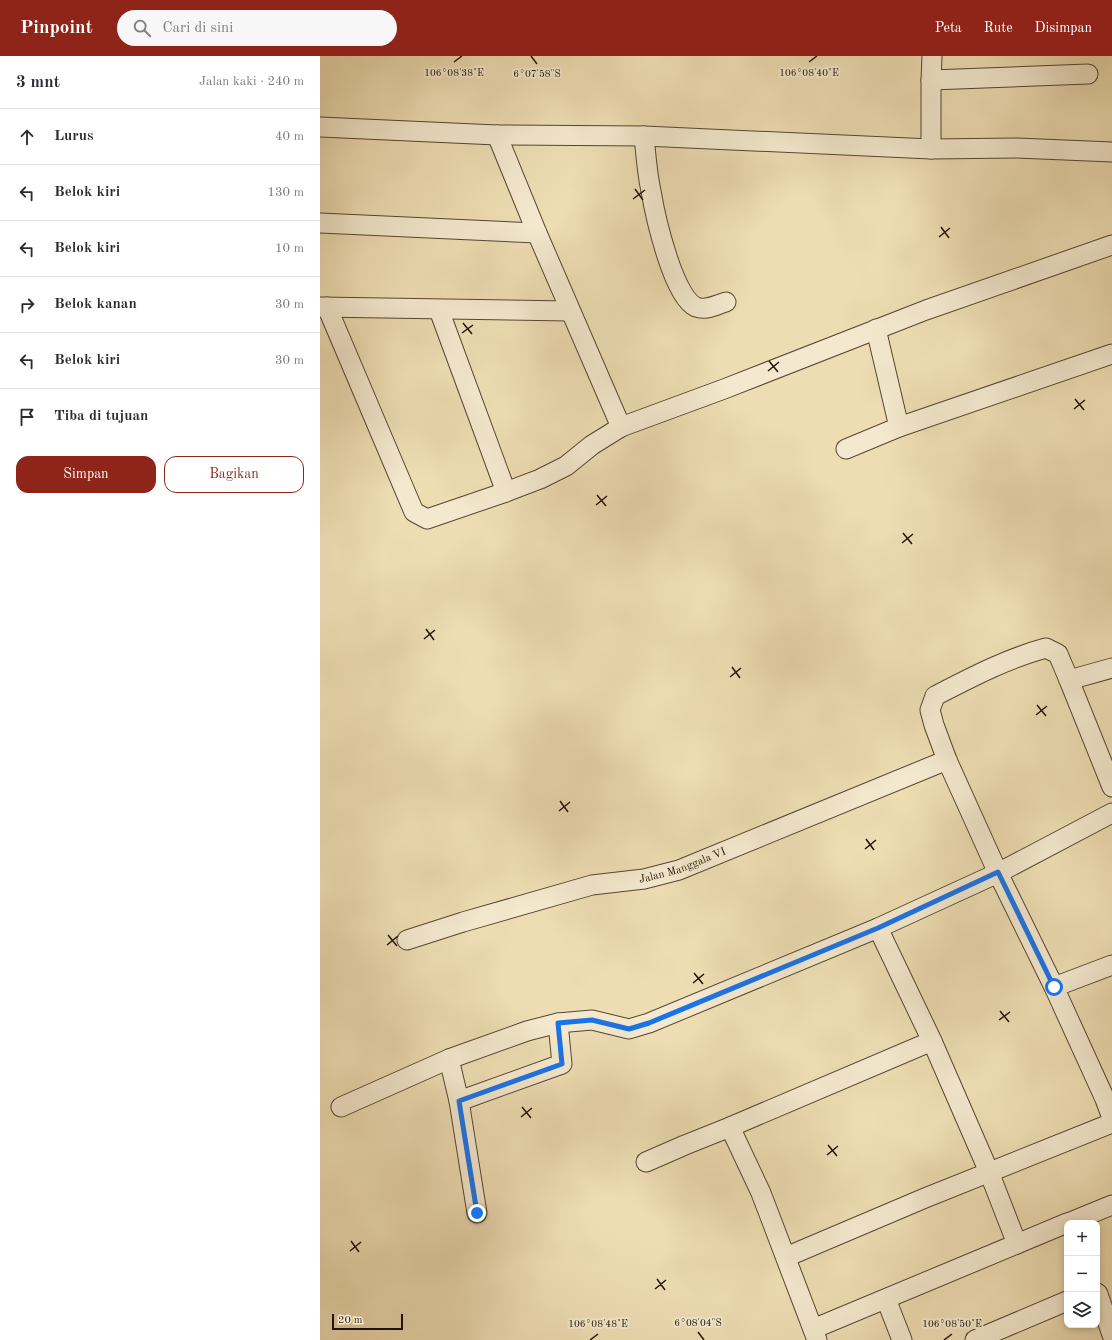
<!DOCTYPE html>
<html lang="id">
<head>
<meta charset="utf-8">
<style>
  :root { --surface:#fff; --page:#f7f7f7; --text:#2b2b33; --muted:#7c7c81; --line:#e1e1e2; --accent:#8f2418 }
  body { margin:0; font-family:"Old Standard TT",serif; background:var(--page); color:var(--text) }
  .controls { position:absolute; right:12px; bottom:12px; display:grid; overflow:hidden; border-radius:8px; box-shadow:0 2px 6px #0003 }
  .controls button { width:36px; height:36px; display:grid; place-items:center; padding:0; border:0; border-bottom:1px solid var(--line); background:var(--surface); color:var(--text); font:20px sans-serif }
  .scale { position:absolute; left:12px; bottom:10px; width:71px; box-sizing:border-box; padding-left:4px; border:2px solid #201307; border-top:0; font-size:11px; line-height:14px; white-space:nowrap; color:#201307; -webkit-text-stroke:3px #f4e9ce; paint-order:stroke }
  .stop { position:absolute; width:12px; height:12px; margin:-9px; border:3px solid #1a73e8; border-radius:50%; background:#fff }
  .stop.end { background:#1a73e8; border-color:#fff; box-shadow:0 1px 4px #0008 }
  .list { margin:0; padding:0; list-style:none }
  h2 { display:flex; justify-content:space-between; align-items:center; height:52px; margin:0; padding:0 16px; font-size:17px }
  h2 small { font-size:13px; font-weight:400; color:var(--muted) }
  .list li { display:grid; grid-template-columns:26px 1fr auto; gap:12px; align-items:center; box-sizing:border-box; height:56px; padding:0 16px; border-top:1px solid var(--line) }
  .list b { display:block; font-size:15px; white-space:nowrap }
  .list em { font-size:13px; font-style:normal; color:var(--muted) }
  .actions { display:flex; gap:8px; padding:12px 16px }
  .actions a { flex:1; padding:9px 0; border:1px solid var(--accent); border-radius:12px; text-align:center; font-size:14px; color:var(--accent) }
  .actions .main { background:var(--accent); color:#fff }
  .icon { flex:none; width:22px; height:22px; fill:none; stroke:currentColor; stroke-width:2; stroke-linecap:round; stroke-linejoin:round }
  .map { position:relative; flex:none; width:792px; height:1284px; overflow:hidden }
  header { display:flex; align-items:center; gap:24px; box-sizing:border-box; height:56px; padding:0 20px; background:var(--accent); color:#fff }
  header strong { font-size:19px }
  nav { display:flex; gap:22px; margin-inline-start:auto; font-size:14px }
  .search { width:280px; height:36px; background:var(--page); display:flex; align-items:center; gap:10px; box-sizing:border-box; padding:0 14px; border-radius:22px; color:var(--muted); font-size:15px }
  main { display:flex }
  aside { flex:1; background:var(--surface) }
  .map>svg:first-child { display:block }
</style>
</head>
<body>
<header>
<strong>Pinpoint</strong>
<div class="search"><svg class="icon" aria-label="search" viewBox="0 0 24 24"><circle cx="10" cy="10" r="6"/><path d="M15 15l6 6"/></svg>Cari di sini</div>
<nav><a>Peta</a><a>Rute</a><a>Disimpan</a></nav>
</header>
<main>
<aside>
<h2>3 mnt<small>Jalan kaki · 240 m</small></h2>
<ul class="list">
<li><svg class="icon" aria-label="ahead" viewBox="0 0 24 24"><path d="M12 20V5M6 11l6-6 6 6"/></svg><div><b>Lurus</b></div><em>40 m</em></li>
<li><svg class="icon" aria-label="left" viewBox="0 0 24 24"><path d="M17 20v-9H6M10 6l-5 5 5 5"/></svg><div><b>Belok kiri</b></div><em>130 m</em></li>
<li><svg class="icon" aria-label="left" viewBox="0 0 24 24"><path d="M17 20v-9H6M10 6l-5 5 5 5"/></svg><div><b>Belok kiri</b></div><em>10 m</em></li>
<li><svg class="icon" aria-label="right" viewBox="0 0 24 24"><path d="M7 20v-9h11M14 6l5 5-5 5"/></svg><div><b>Belok kanan</b></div><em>30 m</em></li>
<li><svg class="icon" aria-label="left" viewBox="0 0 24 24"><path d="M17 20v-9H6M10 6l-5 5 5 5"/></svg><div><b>Belok kiri</b></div><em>30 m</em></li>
<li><svg class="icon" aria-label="arrive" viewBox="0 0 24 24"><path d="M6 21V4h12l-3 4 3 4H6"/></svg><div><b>Tiba di tujuan</b></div></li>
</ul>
<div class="actions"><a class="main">Simpan</a><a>Bagikan</a></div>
</aside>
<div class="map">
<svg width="792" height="1284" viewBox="0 0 792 1284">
  <rect width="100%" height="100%" fill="#eeddb3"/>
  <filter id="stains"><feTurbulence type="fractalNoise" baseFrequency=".005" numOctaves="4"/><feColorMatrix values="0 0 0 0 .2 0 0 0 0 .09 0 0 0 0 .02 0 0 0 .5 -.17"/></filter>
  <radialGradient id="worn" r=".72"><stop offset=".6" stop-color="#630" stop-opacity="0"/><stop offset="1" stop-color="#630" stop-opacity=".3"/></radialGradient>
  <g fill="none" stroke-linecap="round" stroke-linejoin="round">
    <defs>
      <g id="minor">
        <polyline points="611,24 768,18"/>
        <polyline points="0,71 177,79 324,80 611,93 697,92 792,96"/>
        <path d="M 324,80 C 326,99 327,117 331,135 C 335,159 353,241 376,251 C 386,255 396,249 406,246"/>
        <polyline points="611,93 611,24 612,0"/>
        <polyline points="0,167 217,177"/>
        <polyline points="0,251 250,255"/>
        <polyline points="7,251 94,456 107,463 186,436 220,423 246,410 272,389 301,371 217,177 177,79"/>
        <polyline points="119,254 186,436"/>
        <polyline points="556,273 579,371"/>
        <polyline points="301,371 404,333 606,254 792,189"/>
        <polyline points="526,393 579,371 792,298"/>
        <polyline points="792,612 749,624 792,731"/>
        <path d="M 749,624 L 738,598 L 726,592 C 688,602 650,622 615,640 L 610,654 L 614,669 L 627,704 L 678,817 L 792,757"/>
        <path id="s1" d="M 87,884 L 143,866 L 272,829 L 324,823 L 359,814 L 627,704"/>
        <polyline points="734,931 792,909"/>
        <polyline points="612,985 669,1116 697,1188"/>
        <polyline points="129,1003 139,1045 157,1157"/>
        <polyline points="139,1045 242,1008 238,967"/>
        <polyline points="21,1051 129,1003 207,975 238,967 272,964 309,973 329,967 558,872"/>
        <polyline points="326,1106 365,1089 410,1071"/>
        <polyline points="748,1167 792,1149"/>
        <polyline points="466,1201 605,1142 792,1067"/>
        <polyline points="777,1237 778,1238 792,1279"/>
        <polyline points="566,1243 582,1284"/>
        <polyline points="493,1273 747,1167"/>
        <polyline points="497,1284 441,1137 410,1071 612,985 558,872 678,817 734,931 785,1043 792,1062"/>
        <polyline points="655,1284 747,1245"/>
      </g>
    </defs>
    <!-- minor casing -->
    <use href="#minor" stroke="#544632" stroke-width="21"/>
    <!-- minor -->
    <use href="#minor" stroke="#f4e9ce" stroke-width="19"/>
  </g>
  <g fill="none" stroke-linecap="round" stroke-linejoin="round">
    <!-- route -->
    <polyline stroke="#1a73e8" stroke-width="5" points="157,1157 139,1045 242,1008 238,967 272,964 309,973 329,967 558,872 678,816 734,931"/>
  </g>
  <!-- ticks -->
  <path fill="none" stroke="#201307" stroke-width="1.5" d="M 211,0 L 217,8M 134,6 L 142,0M 489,6 L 497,0M 315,133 L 323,144M 313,143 L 325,134M 621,171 L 629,182M 619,181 L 630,172M 143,267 L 152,278M 142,277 L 153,269M 449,305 L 458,316M 448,315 L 459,306M 755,343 L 764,354M 754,353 L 765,344M 277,439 L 286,450M 276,449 L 287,440M 583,477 L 592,488M 582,487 L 593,478M 106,573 L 114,584M 104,583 L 115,574M 412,611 L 420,622M 410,621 L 421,612M 717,649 L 726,660M 716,659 L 727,650M 240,745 L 248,756M 239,755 L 250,746M 546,783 L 554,794M 545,793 L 556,784M 68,879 L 77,890M 67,889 L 78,880M 374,917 L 383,928M 373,927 L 384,918M 680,955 L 689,966M 679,964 L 690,956M 202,1051 L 211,1062M 201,1061 L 212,1052M 508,1089 L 517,1100M 507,1099 L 518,1090M 31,1185 L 39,1196M 30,1195 L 41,1186M 337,1223 L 345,1234M 335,1233 L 346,1224M 378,1276 L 384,1284M 270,1284 L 278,1278M 624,1284 L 632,1278"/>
  <g text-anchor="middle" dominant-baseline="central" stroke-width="4" stroke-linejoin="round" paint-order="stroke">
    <!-- street labels -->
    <g font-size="11" fill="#201307" stroke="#f4e9ce">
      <text stroke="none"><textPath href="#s1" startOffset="286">Jalan Manggala VI</textPath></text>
    </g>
  </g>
  <g font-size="10" text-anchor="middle" fill="#201307" stroke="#f4e9ce" stroke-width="4" stroke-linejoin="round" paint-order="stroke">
    <text x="134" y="20">106°08'38"E</text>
    <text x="489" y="20">106°08'40"E</text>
    <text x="217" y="21">6°07'58"S</text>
    <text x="378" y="1270">6°08'04"S</text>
    <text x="278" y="1271">106°08'48"E</text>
    <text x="632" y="1271">106°08'50"E</text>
  </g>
  <rect width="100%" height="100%" filter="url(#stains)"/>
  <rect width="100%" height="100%" fill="url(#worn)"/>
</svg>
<div class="controls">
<button>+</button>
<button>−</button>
<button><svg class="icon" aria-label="layers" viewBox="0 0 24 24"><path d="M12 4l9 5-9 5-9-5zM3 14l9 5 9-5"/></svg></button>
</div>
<div class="scale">20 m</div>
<div class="stop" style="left:734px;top:931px"></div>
<div class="stop end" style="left:157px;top:1157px"></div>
</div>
</main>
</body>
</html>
